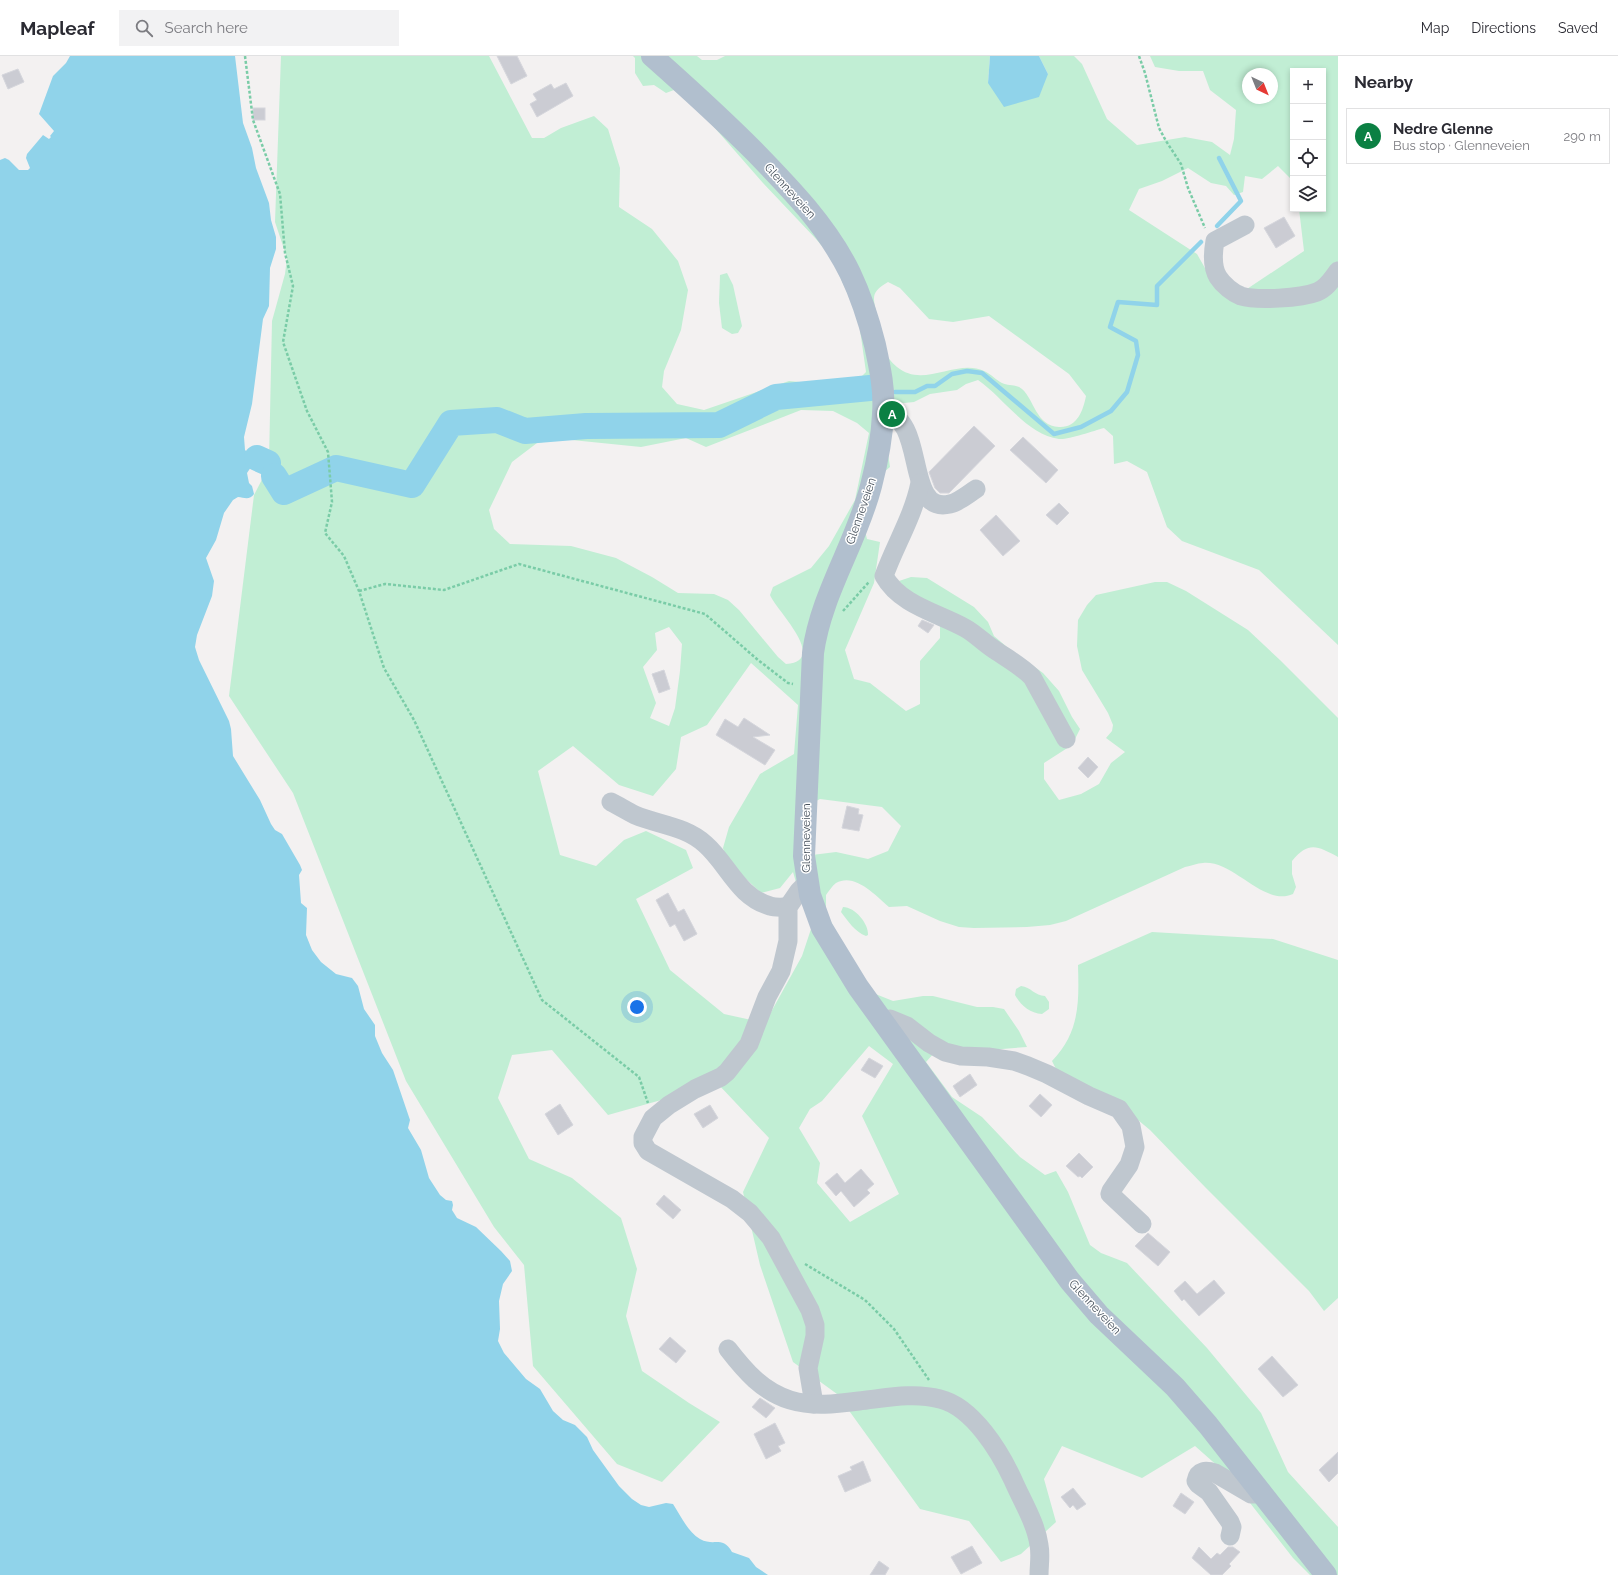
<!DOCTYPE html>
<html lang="en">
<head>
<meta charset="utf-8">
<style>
  :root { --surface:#fff; --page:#f2f2f3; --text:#2b2b33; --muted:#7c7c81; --line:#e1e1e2; --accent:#0b8043 }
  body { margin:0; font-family:Raleway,sans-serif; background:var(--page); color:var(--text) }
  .controls { position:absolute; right:12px; top:12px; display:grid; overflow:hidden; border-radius:0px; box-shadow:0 2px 6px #0003 }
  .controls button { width:36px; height:36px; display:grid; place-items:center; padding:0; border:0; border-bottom:1px solid var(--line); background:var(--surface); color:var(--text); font:20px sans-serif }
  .compass { position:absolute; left:1242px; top:12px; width:36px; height:36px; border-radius:50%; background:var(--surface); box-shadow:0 2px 6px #0003; rotate:137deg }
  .you { position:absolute; left:637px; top:951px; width:14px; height:14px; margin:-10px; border:3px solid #fff; border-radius:50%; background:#1a73e8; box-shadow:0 0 0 6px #1a73e833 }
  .badge { display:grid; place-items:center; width:26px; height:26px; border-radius:50%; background:var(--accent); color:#fff; font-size:13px; font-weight:700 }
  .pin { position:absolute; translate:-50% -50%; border:2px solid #fff; box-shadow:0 1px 4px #0006 }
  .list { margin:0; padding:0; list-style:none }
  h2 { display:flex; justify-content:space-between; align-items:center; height:52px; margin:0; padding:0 16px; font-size:17px }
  h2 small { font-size:13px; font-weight:400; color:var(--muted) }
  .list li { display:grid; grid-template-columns:26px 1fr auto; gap:12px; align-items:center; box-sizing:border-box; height:56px; margin:0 8px 8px; padding:0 8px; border:1px solid var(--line); border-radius:0px }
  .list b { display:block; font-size:15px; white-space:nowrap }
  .list p { margin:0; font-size:13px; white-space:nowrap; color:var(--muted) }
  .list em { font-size:13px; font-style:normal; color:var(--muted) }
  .icon { flex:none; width:22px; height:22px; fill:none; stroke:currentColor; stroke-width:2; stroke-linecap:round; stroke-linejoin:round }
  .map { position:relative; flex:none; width:1338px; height:1519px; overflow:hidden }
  header { display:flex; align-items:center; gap:24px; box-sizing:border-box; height:56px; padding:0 20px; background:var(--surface); border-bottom:1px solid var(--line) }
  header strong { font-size:19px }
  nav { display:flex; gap:22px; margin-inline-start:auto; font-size:14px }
  .search { width:280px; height:36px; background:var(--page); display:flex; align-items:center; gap:10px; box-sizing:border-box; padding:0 14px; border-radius:0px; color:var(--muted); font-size:15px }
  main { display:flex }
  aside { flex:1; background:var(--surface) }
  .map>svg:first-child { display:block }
</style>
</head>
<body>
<header>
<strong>Mapleaf</strong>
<div class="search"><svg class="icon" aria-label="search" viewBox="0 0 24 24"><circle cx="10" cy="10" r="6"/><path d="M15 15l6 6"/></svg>Search here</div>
<nav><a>Map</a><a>Directions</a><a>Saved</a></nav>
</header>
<main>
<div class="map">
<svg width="1338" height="1519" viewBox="0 0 1338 1519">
  <rect width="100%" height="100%" fill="#f3f1f1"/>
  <!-- green -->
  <g fill="#c1eed4" fill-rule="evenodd">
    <path d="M 281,0 L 489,0 L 532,82 L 544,82 L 561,72 L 594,60 L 608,73 L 620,112 L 619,151 L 652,173 L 678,205 L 688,234 L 681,274 L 664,315 L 662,331 L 677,348 L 704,354 L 789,325 L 810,327 L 849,327 L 859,323 L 866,316 L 858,260 L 830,199 L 816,183 L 763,127 L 707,63 L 674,34 L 666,37 L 654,29 L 643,30 L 635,17 L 635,2 L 633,0 L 697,0 L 702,4 L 717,4 L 725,0 L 990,0 L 988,27 L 1048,18 L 1039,0 L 1074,0 L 1082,8 L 1107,63 L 1137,89 L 1185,81 L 1212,86 L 1230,99 L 1234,83 L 1236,54 L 1210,34 L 1203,15 L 1179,15 L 1155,11 L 1150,0 L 1338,0 L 1338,589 L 1259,514 L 1182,485 L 1167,471 L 1147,416 L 1127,405 L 1114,408 L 1113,380 L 1104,372 C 1093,375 1068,384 1059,383 C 1027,379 1004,342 978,324 L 966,328 L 957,334 L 930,338 L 914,346 L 904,347 L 893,345 L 887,391 L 890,411 L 884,416 L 865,475 L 867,483 L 880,486 L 874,527 L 845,594 L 854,623 L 870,627 L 906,655 L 920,648 L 920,605 L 940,582 L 940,556 L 910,538 L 899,525 L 911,521 L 927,522 L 974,551 L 988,566 L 994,580 L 1007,591 L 1043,617 L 1059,635 L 1072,661 L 1080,673 L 1072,689 L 1044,707 L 1044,723 L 1059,744 L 1081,738 L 1099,728 L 1111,707 L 1125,696 L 1106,682 L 1112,675 L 1113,669 L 1108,657 L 1082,614 L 1077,590 L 1078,564 L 1087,549 L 1096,539 L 1155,526 L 1167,526 L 1186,535 L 1248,574 L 1280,604 L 1338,662 L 1338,801 C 1317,790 1309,785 1292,805 L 1292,818 L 1296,831 L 1293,838 C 1263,851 1234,804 1203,807 C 1197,807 1191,810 1185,811 L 1066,865 L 1050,869 L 1027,871 L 974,872 L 959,871 L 940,865 L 907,850 L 889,851 C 876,840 855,816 836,827 C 832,830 829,835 826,839 L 826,856 L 840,883 L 873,937 L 893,945 L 923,940 L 933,940 L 977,951 L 993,951 L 1004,953 L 1019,975 L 1027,991 L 964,996 L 943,987 L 926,1006 L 952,1041 L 982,1061 L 1020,1101 L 1045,1119 L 1056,1115 L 1068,1136 L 1090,1189 L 1101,1197 L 1127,1207 L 1207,1292 L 1261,1357 L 1288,1416 L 1338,1471 L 1338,1519 L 1310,1519 L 1293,1502 L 1229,1420 L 1195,1390 L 1142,1422 L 1062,1390 L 1044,1423 L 1056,1466 L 1021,1498 L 1001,1506 L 969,1465 L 920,1453 L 837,1338 L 793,1306 L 760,1209 L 743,1136 L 769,1082 L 718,1028 L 608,1059 L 552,994 L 512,999 L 498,1042 L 529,1103 L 572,1122 L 621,1162 L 637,1213 L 626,1260 L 642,1315 L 689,1347 L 720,1366 L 662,1426 L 617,1408 L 533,1310 L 524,1209 L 494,1171 L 406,1025 L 293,737 L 229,640 L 254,439 L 270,408 L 269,405 L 272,265 L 285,218 L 287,202 L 275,166 ZM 1293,15 L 1323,15 L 1323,153 L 1299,153 L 1304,195 L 1232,243 L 1214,228 L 1197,198 L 1129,154 L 1139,133 L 1162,125 L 1188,112 L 1211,127 L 1226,130 L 1234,139 L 1243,136 L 1245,120 L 1262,123 L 1278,110 L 1291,123 L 1293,130 ZM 1248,18 L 1272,18 L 1272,42 L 1248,42 ZM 888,226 L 900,232 L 929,263 L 953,266 L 989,260 L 1069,318 L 1086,340 C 1083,355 1077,372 1059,371 C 1036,370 1034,343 1022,333 C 1016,328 1008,330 1002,327 C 996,324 991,318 984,315 C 957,302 923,333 897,311 C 891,306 887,301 884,294 C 880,282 880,268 876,255 C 872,239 873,235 888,226 ZM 801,354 L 833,355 L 857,367 L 869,377 L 855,444 L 829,490 L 811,512 L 773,531 L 770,539 C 775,553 830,605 786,608 L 778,601 L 739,554 L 728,544 L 714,538 L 678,537 L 652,521 L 616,502 L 571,490 L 510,488 L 494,473 L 489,454 L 512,406 L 537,387 L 562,383 L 641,391 L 686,382 L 706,391 ZM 669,571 L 682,588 L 680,615 L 675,652 L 669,670 L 650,662 L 656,647 L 643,611 L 657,594 L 655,577 ZM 751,607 L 798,649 L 794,698 L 760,718 L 729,771 L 723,792 L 727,805 L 761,837 L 780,832 L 793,816 L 802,847 L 812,870 L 802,900 L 765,967 L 724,958 L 670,914 L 636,843 L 693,812 L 686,794 L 646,775 L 624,784 L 596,810 L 560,799 L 538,715 L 573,690 L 619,729 L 653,740 L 676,713 L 681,681 L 707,669 ZM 820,743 L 882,751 L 901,770 L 888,795 L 868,803 L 836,796 L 812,799 L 814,746 ZM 869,990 L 893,1008 L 862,1060 L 899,1138 L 850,1166 L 817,1127 L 820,1107 L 799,1072 L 810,1053 L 822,1045 Z"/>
    <polygon points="727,217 733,229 742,270 738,277 732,278 722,272 719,247 720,219"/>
    <path d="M 843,851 C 855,851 869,868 868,879 L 866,880 C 855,876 848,865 841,856 Z"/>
    <path d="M 1152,876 L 1273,883 L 1338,904 L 1338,1242 L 1324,1255 L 1309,1235 L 1205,1131 L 1150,1074 L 1120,1049 L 1059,1019 L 1052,1005 C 1080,976 1079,946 1078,909 Z"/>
    <path d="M 1021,930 C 1031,931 1035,940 1045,940 L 1049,946 L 1049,953 L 1042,958 C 1030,957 1021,950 1015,939 L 1016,933 Z"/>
  </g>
  <!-- water -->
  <g fill="#90d3ea">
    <path d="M 70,0 L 235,0 L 243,67 L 252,92 L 256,112 L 269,147 L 271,164 L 276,181 L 276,193 L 270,212 L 269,250 L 263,263 L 252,348 L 244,381 L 245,394 C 249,398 254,397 257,402 L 247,417 L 249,427 L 252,430 L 254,438 C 250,444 245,442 238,441 L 233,444 L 224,457 L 216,484 L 206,502 L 214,525 L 212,540 L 197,579 L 195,591 L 199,604 L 229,665 L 231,673 L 233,700 L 260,744 L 271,768 L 275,774 L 282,778 L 300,809 L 302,814 L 299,819 L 301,847 L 307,852 L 306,879 L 312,894 L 321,906 L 336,918 L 352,922 L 358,930 L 364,953 L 375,969 L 375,980 L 382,997 L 393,1014 L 410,1064 L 408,1072 L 421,1094 L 429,1122 L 440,1139 L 446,1144 L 452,1145 L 453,1149 L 452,1154 L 457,1162 L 476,1171 L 501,1195 L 510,1205 L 512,1215 L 503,1228 L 499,1245 L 500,1273 L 498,1285 L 504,1297 L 526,1323 L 540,1333 L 553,1355 L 563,1364 L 575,1369 L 587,1381 L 593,1394 L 619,1430 L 632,1443 L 641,1449 L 649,1451 L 666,1447 L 673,1448 C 681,1460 687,1475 700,1483 C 714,1491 722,1479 732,1496 L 749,1502 L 756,1511 L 768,1519 L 0,1519 L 0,104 L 5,102 L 9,104 L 19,114 L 28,114 L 30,112 L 26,102 L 27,98 L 43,79 L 49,83 L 51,81 L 50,80 L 54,75 L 39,58 L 53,20 L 66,7 Z"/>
    <polygon points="990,0 1039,0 1048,18 1039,41 1004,51 988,27"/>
  </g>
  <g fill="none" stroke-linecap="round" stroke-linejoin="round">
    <!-- stream -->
    <g stroke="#90d3ea" stroke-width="4.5">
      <polyline points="1217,170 1241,145 1219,102"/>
      <polyline points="895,336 915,336 927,330 935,330 952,318 967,315 982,317 1054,378 1081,371 1111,355 1127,336 1138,299 1136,285 1110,271 1118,246 1157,249 1157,230 1201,186"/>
    </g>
    <!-- river -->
    <g stroke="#90d3ea" stroke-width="26">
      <polyline points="257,402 268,407"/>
      <polyline points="274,420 284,436 336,412 412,429 451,367 497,364 525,375 586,370 719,369 776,341 870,332"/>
    </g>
  </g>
  <!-- building -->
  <g fill="#cbccd3" stroke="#d5d6dc">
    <polygon points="497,0 517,0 527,20 511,28"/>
    <polygon points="18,13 24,26 8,33 2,19"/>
    <polygon points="566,27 573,40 537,61 530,48 537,44 533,38 551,28 554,33"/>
    <rect x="253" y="52" width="12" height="12"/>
    <polygon points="1284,161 1295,180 1276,192 1264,172"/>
    <polygon points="974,370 995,390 949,437 940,437 935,432 929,416"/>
    <polygon points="1023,381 1058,414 1046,427 1010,394"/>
    <polygon points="1059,447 1069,457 1057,469 1046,459"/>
    <polygon points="996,459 1020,485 1003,500 980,474"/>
    <polygon points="922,564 934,569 928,577 918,570"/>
    <polygon points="664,614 670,633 659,637 652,618"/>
    <polygon points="744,662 770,679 753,681 775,694 765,709 716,679 725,663 738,671"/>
    <polygon points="1088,701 1098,711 1088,722 1078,712"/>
    <polygon points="847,750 859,753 858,758 863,759 859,775 842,772"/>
    <polygon points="668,837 678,856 684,853 697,878 684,885 675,868 670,871 656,844"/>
    <polygon points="869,1002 883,1010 875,1022 861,1014"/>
    <polygon points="970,1018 977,1029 960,1041 953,1030"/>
    <polygon points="1040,1038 1052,1049 1041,1061 1029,1050"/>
    <polygon points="560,1048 573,1069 558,1079 545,1058"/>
    <polygon points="710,1049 718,1062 703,1072 694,1058"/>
    <polygon points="1079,1097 1093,1111 1082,1122 1080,1120 1078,1121 1066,1110"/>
    <polygon points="861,1113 874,1128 867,1134 870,1137 854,1151 841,1135 836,1140 825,1127 837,1117 845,1127"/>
    <polygon points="664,1139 681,1154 673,1163 656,1148"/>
    <polygon points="1148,1177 1170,1196 1158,1210 1135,1190"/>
    <polygon points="1214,1224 1225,1237 1199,1260 1184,1243 1182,1245 1174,1235 1185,1225 1197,1238"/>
    <polygon points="670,1281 686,1295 676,1307 659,1293"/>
    <polygon points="1272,1300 1298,1329 1283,1341 1258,1313"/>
    <polygon points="760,1342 775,1352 766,1362 752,1351"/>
    <polygon points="775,1367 785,1387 778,1390 781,1395 766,1403 754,1378"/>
    <polygon points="1338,1396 1338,1417 1329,1426 1319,1414"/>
    <polygon points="863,1405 871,1425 845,1436 838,1420 852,1414 850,1411"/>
    <polygon points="1073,1432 1086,1448 1077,1454 1073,1449 1070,1452 1061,1441"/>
    <polygon points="1181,1437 1194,1446 1185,1458 1173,1450"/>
    <polygon points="972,1490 982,1507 961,1518 951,1501"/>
    <polygon points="1233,1491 1240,1496 1229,1508 1231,1510 1222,1519 1211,1519 1192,1502 1199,1491 1211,1503 1217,1497 1220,1499 1228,1491"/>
    <polygon points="879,1505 889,1512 885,1519 870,1519"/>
  </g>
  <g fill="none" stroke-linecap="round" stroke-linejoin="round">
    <!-- path -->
    <g stroke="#7acca7" stroke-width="2.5" stroke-dasharray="3 2" stroke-linecap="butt">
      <polyline points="245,0 253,64 280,138 285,197 293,230 283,286 307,355 328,396 332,446 325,477 344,500 359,535 384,612 414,664 542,944 639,1021 648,1047"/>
      <polyline points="1139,0 1145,17 1159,72 1166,85 1181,108 1188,132 1205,172"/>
      <polyline points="359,535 385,528 444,534 519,508 705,558 758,604 788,627 793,628"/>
      <polyline points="843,555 869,526"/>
      <polyline points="805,1208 865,1244 894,1273 929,1324"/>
    </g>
    <!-- minor -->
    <g stroke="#bfc7cf" stroke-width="19">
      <path d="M 1245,169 L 1215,185 C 1213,196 1212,211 1218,221 C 1223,229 1233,237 1241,240 C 1257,245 1301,242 1317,236 C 1327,232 1332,223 1338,215"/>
      <path d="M 883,357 C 928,360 903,459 950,448 C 959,446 968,438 976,433"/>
      <path d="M 920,427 C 913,461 895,489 884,520 C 900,549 938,557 965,572 C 976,578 985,588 995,594 C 1008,603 1021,610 1032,621 L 1066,683"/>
      <path d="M 611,746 C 619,750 627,755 635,759 C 659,769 685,770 705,788 C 728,808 738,841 770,850 C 776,852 783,851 788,851"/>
      <polyline points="807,827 799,835 788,851 788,885 781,915 767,941 749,988 727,1016 721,1021 695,1033 669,1049 653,1062 643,1081 643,1087 648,1095 732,1143 750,1157 771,1182 810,1254 815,1269 815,1280 808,1312 814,1348"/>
      <polyline points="884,966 890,963 907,970 929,987 945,996 961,1000 988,1001 1014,1005 1028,1010 1047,1018 1089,1040 1119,1053 1131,1070 1135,1091 1129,1109 1111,1135 1110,1138 1142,1168"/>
      <path d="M 728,1293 C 745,1315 762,1335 790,1344 C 813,1351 836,1348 859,1345 C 886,1342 914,1336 940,1343 C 973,1351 1000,1396 1013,1424 C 1022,1445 1036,1467 1039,1489 C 1041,1499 1039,1509 1039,1519"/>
      <path d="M 1230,1480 L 1232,1471 L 1230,1466 L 1209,1436 L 1198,1428 L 1196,1425 C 1198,1414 1206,1414 1215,1417 L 1251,1438 L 1262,1438"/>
    </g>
    <!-- major -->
    <path stroke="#b1bfce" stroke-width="22" d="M 652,0 C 687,31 721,62 754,95 C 790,132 827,170 850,217 C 861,240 869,265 875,289 C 880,312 885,335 883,358 C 882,382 877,407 871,430 C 856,488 821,538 813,597 L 804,800 L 810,839 L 822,872 L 858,931 L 1070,1225 L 1099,1259 L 1175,1331 L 1208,1369 L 1326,1519"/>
  </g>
  <g text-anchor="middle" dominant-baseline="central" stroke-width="3" stroke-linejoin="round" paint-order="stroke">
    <!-- street labels -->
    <g font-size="12" fill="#49535e" stroke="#fff">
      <text transform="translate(790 135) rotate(48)">Glenneveien</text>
      <text transform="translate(861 455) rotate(-71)">Glenneveien</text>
      <text transform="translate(806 782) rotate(-90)">Glenneveien</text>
      <text transform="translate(1095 1251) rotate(47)">Glenneveien</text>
    </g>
  </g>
</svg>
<div class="controls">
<button>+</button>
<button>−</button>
<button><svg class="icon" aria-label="locate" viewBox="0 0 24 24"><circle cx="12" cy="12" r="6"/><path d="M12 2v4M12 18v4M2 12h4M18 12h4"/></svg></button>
<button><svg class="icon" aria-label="layers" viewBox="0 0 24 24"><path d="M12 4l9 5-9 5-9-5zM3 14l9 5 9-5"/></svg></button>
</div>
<svg class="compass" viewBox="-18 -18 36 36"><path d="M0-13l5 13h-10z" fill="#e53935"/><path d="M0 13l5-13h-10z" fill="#7c7c81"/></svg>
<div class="you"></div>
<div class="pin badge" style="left:892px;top:358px">A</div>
</div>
<aside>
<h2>Nearby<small></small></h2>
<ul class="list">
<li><span class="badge">A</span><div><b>Nedre Glenne</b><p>Bus stop · Glenneveien</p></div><em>290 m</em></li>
</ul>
</aside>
</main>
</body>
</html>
